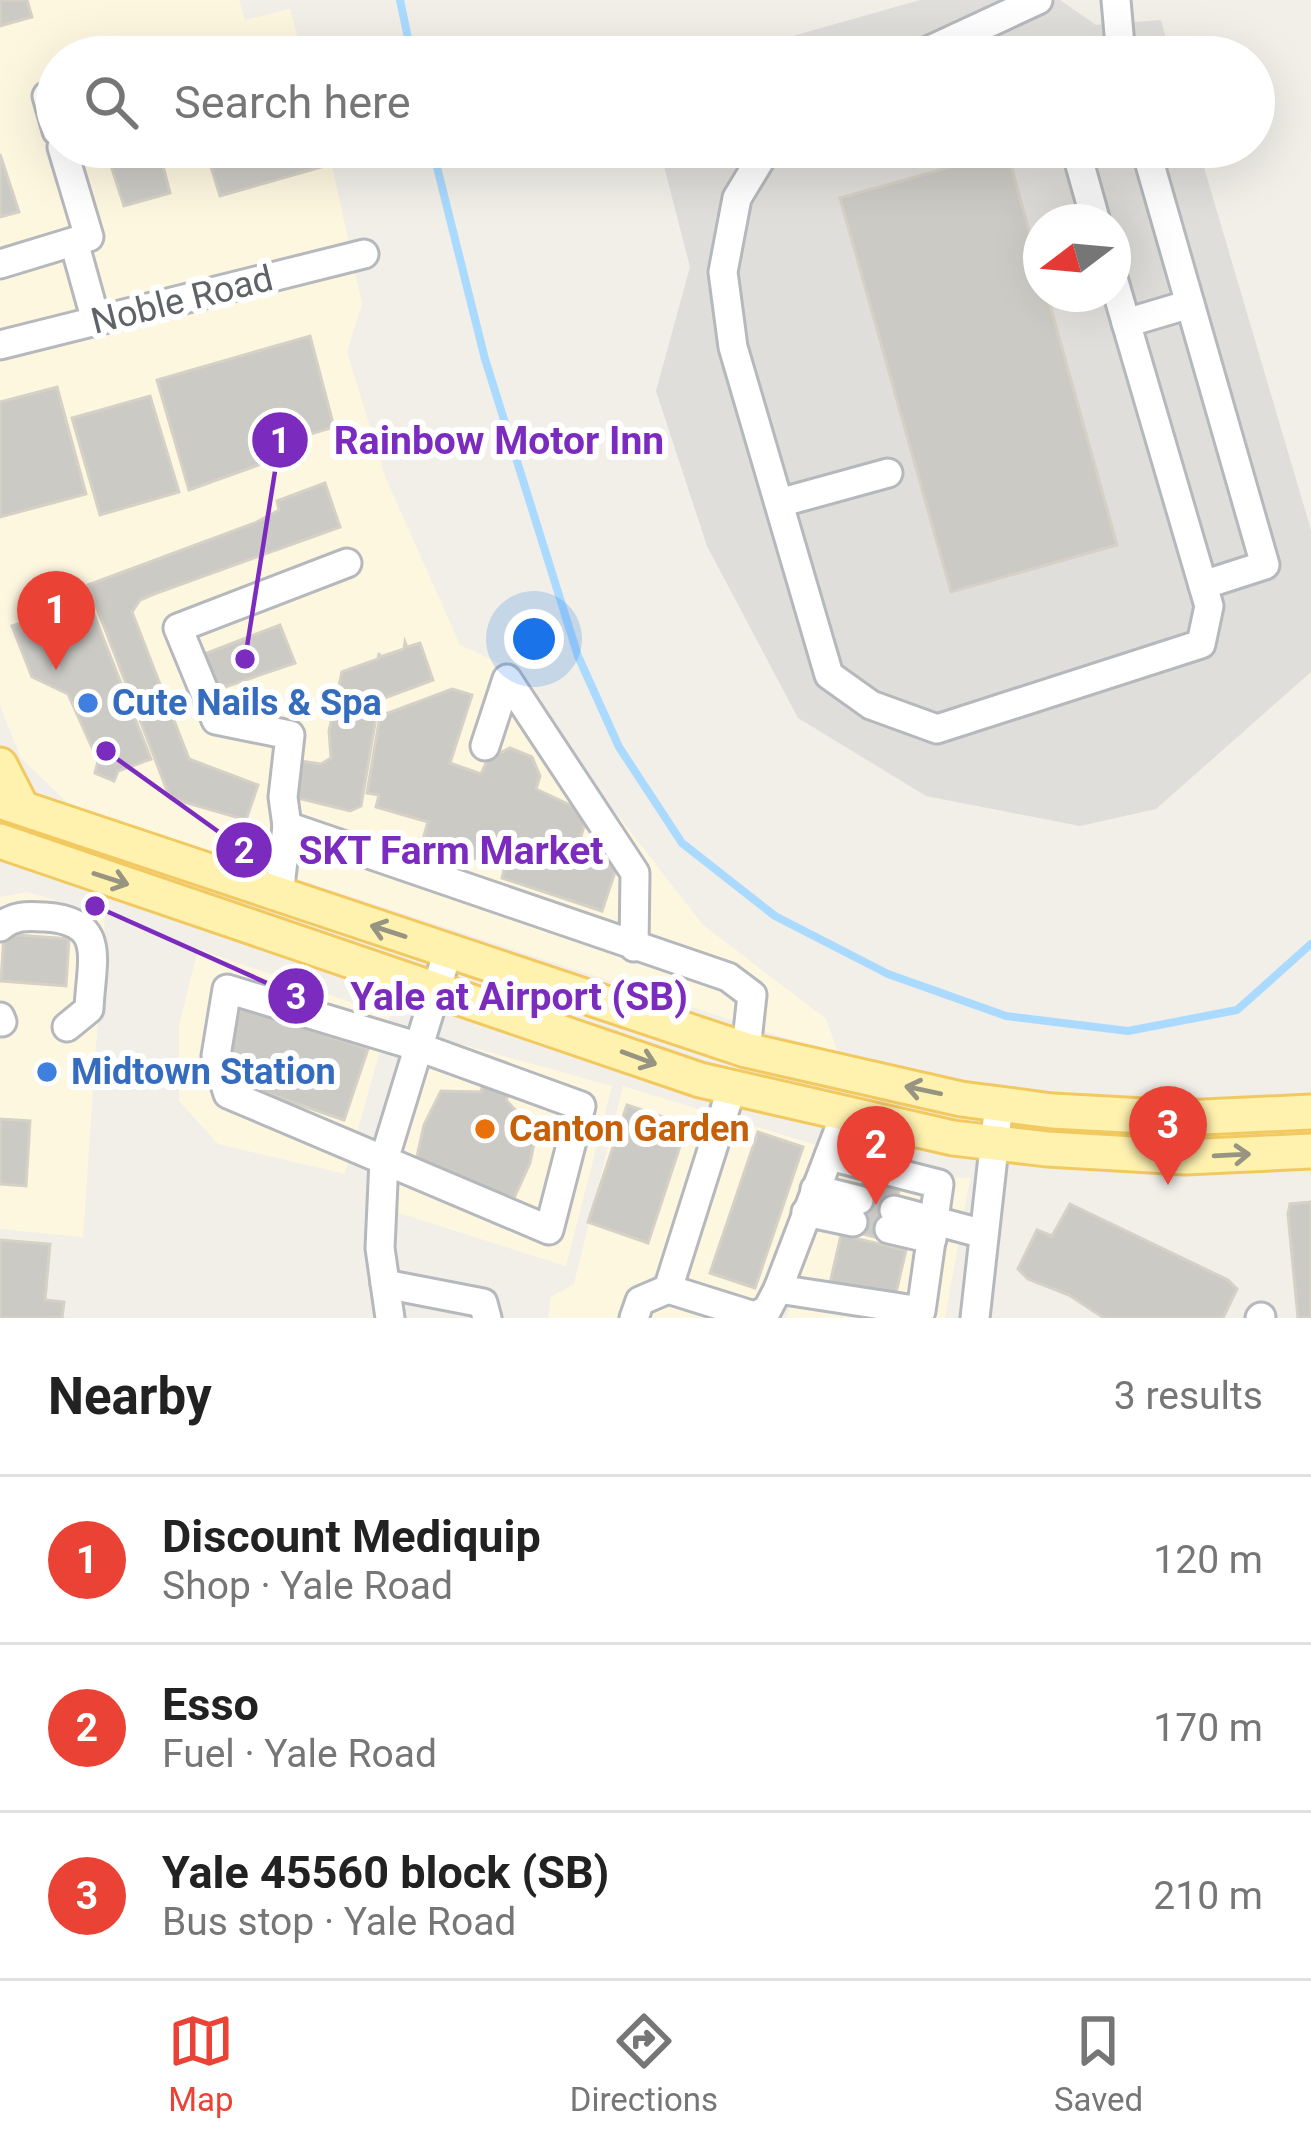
<!DOCTYPE html>
<html lang="en">
<head>
<meta charset="utf-8">
<style>
  :root { --surface:#fff; --page:#f2f2f2; --text:#222; --muted:#767676; --line:#e0e0e0; --accent:#ea4335 }
  body { margin:0; font-family:Roboto,sans-serif; background:var(--page); color:var(--text) }
  .compass { position:absolute; left:1023px; top:204px; width:108px; height:108px; border-radius:50%; background:var(--surface); box-shadow:0 12px 48px #0002; rotate:254deg }
  .you { position:absolute; left:534px; top:639px; width:42px; height:42px; margin:-30px; border:9px solid #fff; border-radius:50%; background:#1a73e8; box-shadow:0 0 0 18px #1a73e833 }
  .badge { display:grid; place-items:center; width:78px; height:78px; border-radius:50%; background:var(--accent); color:#fff; font-size:39px; font-weight:700 }
  .pin { position:absolute; translate:-50% -99px; filter:drop-shadow(0 3px 6px #0008) }
  .pin::after { content:''; position:absolute; top:63px; width:42px; height:36px; background:inherit; clip-path:polygon(0 0,100% 0,50% 100%) }
  .list { margin:0; padding:0; list-style:none }
  h2 { display:flex; justify-content:space-between; align-items:center; height:156px; margin:0; padding:0 48px; font-size:51px }
  h2 small { font-size:39px; font-weight:400; color:var(--muted) }
  .list li { display:grid; grid-template-columns:78px 1fr auto; gap:36px; align-items:center; box-sizing:border-box; height:168px; padding:0 48px; border-top:3px solid var(--line) }
  .list b { display:block; font-size:45px; white-space:nowrap }
  .list p { margin:0; font-size:39px; white-space:nowrap; color:var(--muted) }
  .list em { font-size:39px; font-style:normal; color:var(--muted) }
  .icon { flex:none; width:66px; height:66px; fill:none; stroke:currentColor; stroke-width:2; stroke-linecap:round; stroke-linejoin:round }
  .map { position:relative; flex:none; width:1311px; height:1318px; overflow:hidden }
  .search { position:absolute; background:var(--surface); box-shadow:0 12px 48px #0002; left:36px; right:36px; top:36px; height:132px; display:flex; align-items:center; gap:30px; box-sizing:border-box; padding:0 42px; border-radius:66px; color:var(--muted); font-size:45px }
  .sheet { height:660px; background:var(--surface) }
  nav { display:flex; justify-content:space-around; align-items:center; box-sizing:border-box; height:168px; border-top:3px solid var(--line); background:var(--surface); font-size:33px; color:var(--muted) }
  nav a { display:grid; justify-items:center; gap:6px }
  nav .on { color:var(--accent) }
  .map>svg:first-child { display:block }
</style>
</head>
<body>
<div class="map">
<svg width="1311" height="1318" viewBox="0 0 1311 1318">
  <rect width="100%" height="100%" fill="#f1efe8"/>
  <!-- commercial -->
  <g fill="#fef7e0">
    <polygon points="0,0 239,0 245,20 290,9 303,57 57,57 57,147 328,147 362,304 347,352 385,476 460,645 499,663 703,925 826,1019 839,1055 71,806 21,758 0,706"/>
    <polygon points="27,892 105,915 83,1237 0,1229 0,897"/>
    <polygon points="198,949 390,1016 345,1174 218,1144 179,1101 179,1026"/>
    <polygon points="435,1037 612,1086 566,1266 386,1209"/>
    <polygon points="623,1086 819,1146 775,1318 548,1318 551,1297 574,1284"/>
    <polygon points="830,1149 935,1176 970,1178 945,1318 787,1318"/>
  </g>
  <!-- industrial -->
  <g fill="#e0deda" fill-rule="evenodd">
    <polygon points="920,0 1060,0 1096,25 1161,20 1171,57 719,57"/>
    <path d="M 659,147 L 1198,147 L 1311,530 L 1311,672 L 1156,809 L 1080,826 L 926,796 L 798,718 L 707,546 L 656,391 L 690,267 ZM 1041,222 L 1113,222 L 1113,294 L 1041,294 Z"/>
  </g>
  <g fill="none" stroke-linecap="round" stroke-linejoin="round">
    <!-- stream -->
    <g stroke="#aadaff" stroke-width="8">
      <polyline points="400,0 412,57"/>
      <polyline points="432,147 485,359 578,656 619,747 682,843 775,916 888,974 1006,1016 1128,1031 1237,1010 1311,944"/>
    </g>
  </g>
  <!-- building -->
  <g fill="#cccac5" stroke="#d6d1c6" stroke-width="3">
    <polygon points="0,0 27,0 32,17 0,26"/>
    <polygon points="288,39 293,57 228,57"/>
    <polygon points="105,147 158,147 170,193 124,206"/>
    <polygon points="205,147 320,147 325,166 220,196"/>
    <polygon points="1007,151 1041,274 1041,294 1047,294 1117,545 951,592 840,198"/>
    <polygon points="0,154 19,212 0,217"/>
    <polygon points="310,336 334,427 277,444 275,459 189,490 157,380"/>
    <polygon points="57,387 86,494 0,517 0,402"/>
    <polygon points="150,396 179,492 100,515 72,418"/>
    <polygon points="325,483 340,527 154,594 140,600 132,612 189,759 258,785 246,820 170,798 88,585 255,523 279,510 277,501"/>
    <polygon points="89,602 151,759 118,771 114,781 95,773 98,761 68,694 32,677 12,626"/>
    <polygon points="280,625 295,663 213,691 199,656"/>
    <polygon points="405,642 407,647 420,643 433,680 379,700 361,806 350,811 293,797 300,761 321,764 331,758 329,731 342,672 378,659 379,653 380,657 404,649"/>
    <polygon points="452,689 472,695 450,763 481,774 488,759 510,748 532,757 540,776 536,789 574,807 585,823 579,843 605,852 603,861 617,866 602,911 502,878 505,866 470,857 467,868 429,855 432,844 423,839 428,822 376,807 379,795 367,793 380,716"/>
    <polygon points="4,934 69,939 66,986 1,981"/>
    <polygon points="241,1007 368,1049 344,1120 236,1083 223,1058"/>
    <polygon points="483,1084 509,1093 506,1100 524,1119 538,1124 530,1163 514,1198 415,1165 424,1125 441,1091 481,1092"/>
    <polygon points="627,1105 687,1125 648,1243 588,1222"/>
    <polygon points="0,1119 30,1121 26,1186 0,1184"/>
    <polygon points="758,1132 803,1147 755,1288 710,1273"/>
    <polygon points="865,1173 901,1183 886,1240 851,1231"/>
    <polygon points="1311,1202 1311,1318 1298,1318 1288,1214 1290,1204"/>
    <polygon points="1070,1204 1228,1280 1237,1289 1223,1318 1104,1318 1069,1295 1028,1279 1018,1269 1037,1230 1052,1236"/>
    <polygon points="841,1235 906,1250 895,1297 830,1283"/>
    <polygon points="0,1240 50,1244 45,1300 64,1302 62,1318 0,1318"/>
  </g>
  <g fill="none" stroke-linecap="round" stroke-linejoin="round">
    <defs>
      <g id="minor">
        <polyline points="1116,0 1121,57"/>
        <polyline points="915,57 1038,0"/>
        <polyline points="47,96 57,131"/>
        <polyline points="768,147 737,198 723,272 733,347 829,675 871,705 937,729 1201,644 1209,606 1113,278"/>
        <polyline points="1075,147 1096,222"/>
        <polyline points="1145,147 1265,565 1203,585"/>
        <polyline points="74,242 96,321"/>
        <polyline points="0,264 89,237 62,147"/>
        <polyline points="1126,323 1190,304"/>
        <polyline points="0,345 364,254"/>
        <polyline points="779,503 888,473"/>
        <polyline points="485,746 507,679 635,873 634,947"/>
        <polyline points="287,826 283,797 290,735 216,720 178,628 347,563"/>
        <polyline points="279,895 287,826 728,977 752,995 746,1050"/>
        <path d="M 0,927 C 14,915 27,916 45,917 C 108,921 91,960 89,1009 L 67,1027"/>
        <polygon points="227,989 416,1046 581,1106 549,1230 228,1094 216,1056"/>
        <polyline points="0,1017 2,1022"/>
        <polyline points="732,1087 668,1289 754,1316 767,1310 778,1289 845,1114"/>
        <polyline points="815,1189 859,1200"/>
        <polyline points="894,1210 984,1234"/>
        <polyline points="806,1212 853,1222"/>
        <polyline points="889,1229 932,1239"/>
        <polyline points="385,1284 483,1303 487,1318"/>
        <polyline points="778,1289 921,1311 939,1184 829,1156"/>
        <polyline points="390,1318 380,1248 384,1160 448,951"/>
        <polyline points="634,1318 640,1301 668,1289"/>
        <polyline points="975,1318 999,1103"/>
        <polyline points="1260,1318 1261,1317"/>
      </g>
      <g id="major">
        <polyline points="0,765 21,806"/>
        <polyline points="0,801 746,1050 961,1099 1052,1111 1182,1118 1311,1112"/>
        <polyline points="0,841 700,1080 953,1138 1047,1149 1185,1157 1311,1151"/>
      </g>
    </defs>
    <!-- minor casing -->
    <use href="#minor" stroke="#b5b8bc" stroke-width="33"/>
    <!-- major casing -->
    <use href="#major" stroke="#f2c960" stroke-width="39"/>
    <!-- minor -->
    <use href="#minor" stroke="#fff" stroke-width="27"/>
    <!-- major -->
    <use href="#major" stroke="#fff2af" stroke-width="33"/>
  </g>
  <!-- one-way arrows -->
  <defs><path id="oneway-shaft" d="M-6 0H5M1.5-3L5.5 0L1.5 3" fill="none" stroke-width="1.6" stroke-linecap="round" stroke-linejoin="round" transform="scale(3)"/></defs>
  <g stroke="#979581">
    <use href="#oneway-shaft" transform="translate(111 879) rotate(18)"/>
    <use href="#oneway-shaft" transform="translate(388 931) rotate(-162)"/>
    <use href="#oneway-shaft" transform="translate(639 1058) rotate(20)"/>
    <use href="#oneway-shaft" transform="translate(923 1090) rotate(-168)"/>
    <use href="#oneway-shaft" transform="translate(1232 1155) rotate(-3)"/>
  </g>
  <!-- markers -->
  <g fill="#3f7fe0" stroke="#fff" stroke-width="4.5">
    <circle cx="88" cy="703" r="12"/>
    <circle cx="47" cy="1072" r="12"/>
  </g>
  <circle fill="#e8710a" stroke="#fff" stroke-width="4.5" cx="485" cy="1129" r="12"/>
  <g text-anchor="middle" dominant-baseline="central" stroke-width="12" stroke-linejoin="round" paint-order="stroke">
    <!-- street labels -->
    <g font-size="36" fill="#5f6368" stroke="#fff">
      <text transform="translate(182 300) rotate(-14)">Noble Road</text>
    </g>
    <!-- shop labels -->
    <g font-size="36" font-weight="bold" fill="#366cbe" stroke="#fff" text-anchor="start">
      <text x="112" y="703">Cute Nails &amp; Spa</text>
      <text x="71" y="1072">Midtown Station</text>
    </g>
    <!-- food labels -->
    <g font-size="36" font-weight="bold" fill="#c56008" stroke="#fff" text-anchor="start">
      <text x="509" y="1129">Canton Garden</text>
    </g>
  </g>
  <!-- callouts -->
  <path fill="none" stroke="#7b2cbf" stroke-width="4.5" d="M245 659L280 440M106 751L244 850M95 906L296 996"/>
  <g fill="#7b2cbf" stroke="#fff" stroke-width="4.5">
    <circle cx="245" cy="659" r="12"/>
    <circle cx="106" cy="751" r="12"/>
    <circle cx="95" cy="906" r="12"/>
    <circle cx="280" cy="440" r="30"/>
    <circle cx="244" cy="850" r="30"/>
    <circle cx="296" cy="996" r="30"/>
  </g>
  <g font-size="36" text-anchor="middle" font-weight="bold" fill="#fff">
    <text x="280" y="453">1</text>
    <text x="244" y="863">2</text>
    <text x="296" y="1009">3</text>
  </g>
  <g font-size="39" text-anchor="middle" font-weight="bold" fill="#7b2cbf" stroke="#fff" stroke-width="12" stroke-linejoin="round" paint-order="stroke">
    <text x="499" y="454">Rainbow Motor Inn</text>
    <text x="451" y="864">SKT Farm Market</text>
    <text x="519" y="1010">Yale at Airport (SB)</text>
  </g>
</svg>
<svg class="compass" viewBox="-18 -18 36 36"><path d="M0-13l5 13h-10z" fill="#e53935"/><path d="M0 13l5-13h-10z" fill="#767676"/></svg>
<div class="you"></div>
<div class="pin badge" style="left:56px;top:670px">1</div>
<div class="pin badge" style="left:876px;top:1205px">2</div>
<div class="pin badge" style="left:1168px;top:1185px">3</div>
<div class="search"><svg class="icon" aria-label="search" viewBox="0 0 24 24"><circle cx="10" cy="10" r="6"/><path d="M15 15l6 6"/></svg>Search here</div>
</div>
<section class="sheet">
<h2>Nearby<small>3 results</small></h2>
<ul class="list">
<li><span class="badge">1</span><div><b>Discount Mediquip</b><p>Shop · Yale Road</p></div><em>120 m</em></li>
<li><span class="badge">2</span><div><b>Esso</b><p>Fuel · Yale Road</p></div><em>170 m</em></li>
<li><span class="badge">3</span><div><b>Yale 45560 block (SB)</b><p>Bus stop · Yale Road</p></div><em>210 m</em></li>
</ul>
</section>
<nav>
<a class="on"><svg class="icon" aria-label="map" viewBox="0 0 24 24"><path d="M3 6l6-2 6 2 6-2v14l-6 2-6-2-6 2zM9 4v14M15 6v14"/></svg>Map</a>
<a><svg class="icon" aria-label="directions" viewBox="0 0 24 24"><path d="M12 3l9 9-9 9-9-9zM9 14v-3h6M13 9l2 2-2 2"/></svg>Directions</a>
<a><svg class="icon" aria-label="saved" viewBox="0 0 24 24"><path d="M7 4h10v16l-5-4-5 4z"/></svg>Saved</a>
</nav>
</body>
</html>
